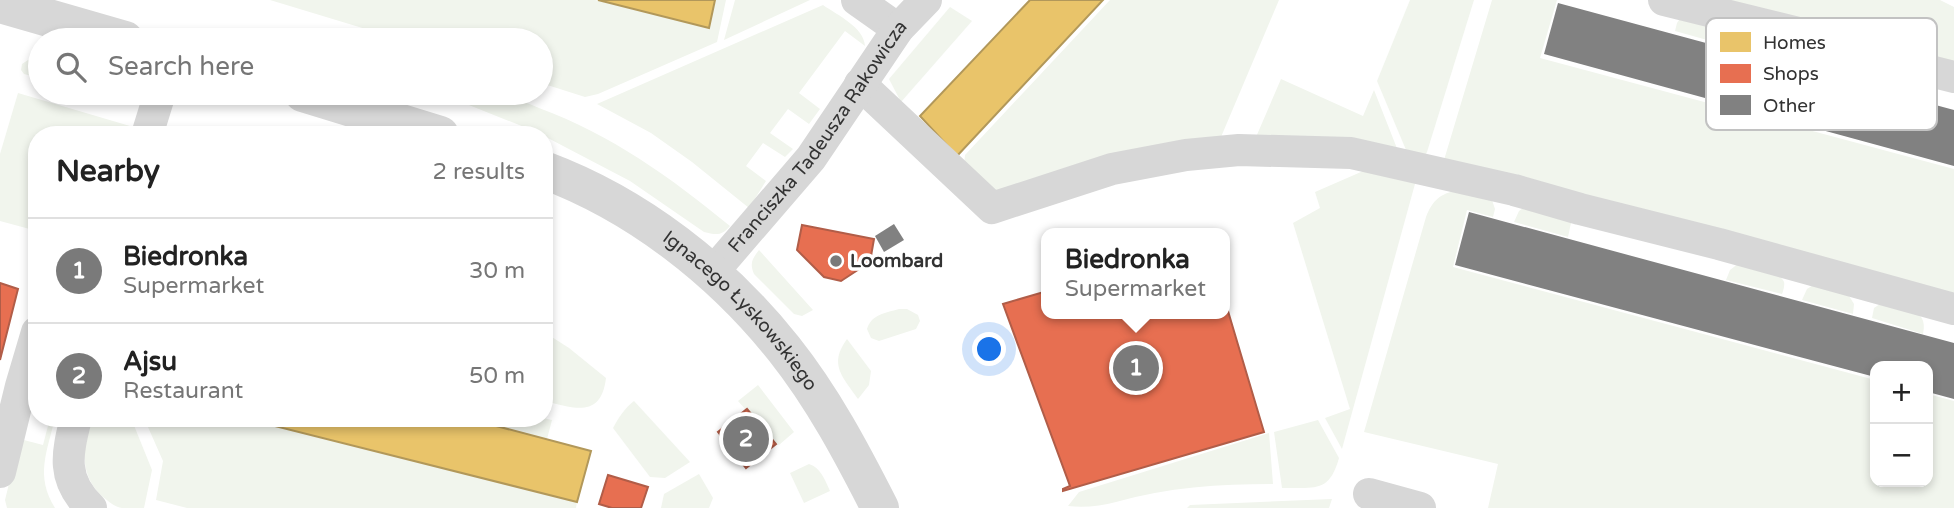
<!DOCTYPE html>
<html lang="en">
<head>
<meta charset="utf-8">
<style>
  :root { --surface:#fff; --page:#f2f2f2; --text:#222; --muted:#767676; --line:#e0e0e0; --accent:#7a7a7a }
  body { margin:0; font-family:"Varela Round",sans-serif; background:var(--page); color:var(--text) }
  .controls { position:absolute; right:21px; bottom:21px; display:grid; overflow:hidden; border-radius:14px; box-shadow:0 4px 10px #0003 }
  .controls button { width:63px; height:63px; display:grid; place-items:center; padding:0; border:0; border-bottom:2px solid var(--line); background:var(--surface); color:var(--text); font:35px sans-serif }
  .you { position:absolute; left:990px; top:350px; width:24px; height:24px; margin:-18px; border:5px solid #fff; border-radius:50%; background:#1a73e8; box-shadow:0 0 0 10px #1a73e833 }
  .badge { display:grid; place-items:center; width:46px; height:46px; border-radius:50%; background:var(--accent); color:#fff; font-size:23px; font-weight:700 }
  .pin { position:absolute; translate:-50% -50%; border:4px solid #fff; box-shadow:0 2px 7px #0006 }
  .popup { position:absolute; left:1041px; top:228px; width:189px; height:91px; box-sizing:border-box; display:grid; place-content:center; border-radius:14px; background:var(--surface); filter:drop-shadow(0 2px 5px #0005); font-size:23px; white-space:nowrap; color:var(--muted) }
  .popup b { font-size:26px; color:var(--text) }
  .popup::after { content:''; position:absolute; left:50%; top:100%; margin-left:-14px; border:14px solid transparent; border-top-color:var(--surface) }
  .list { margin:0; padding:0; list-style:none }
  h2 { display:flex; justify-content:space-between; align-items:center; height:91px; margin:0; padding:0 28px; font-size:30px }
  h2 small { font-size:23px; font-weight:400; color:var(--muted) }
  .list li { display:grid; grid-template-columns:46px 1fr auto; gap:21px; align-items:center; box-sizing:border-box; height:105px; padding:0 28px; border-top:2px solid var(--line) }
  .list b { display:block; font-size:26px; white-space:nowrap }
  .list p { margin:0; font-size:23px; white-space:nowrap; color:var(--muted) }
  .list em { font-size:23px; font-style:normal; color:var(--muted) }
  .icon { flex:none; width:38px; height:38px; fill:none; stroke:currentColor; stroke-width:2; stroke-linecap:round; stroke-linejoin:round }
  .map { position:relative; flex:none; width:1954px; height:508px; overflow:hidden }
  .search { position:absolute; background:var(--surface); box-shadow:0 4px 10px #0003; left:28px; top:28px; width:525px; height:77px; display:flex; align-items:center; gap:18px; box-sizing:border-box; padding:0 24px; border-radius:38px; color:var(--muted); font-size:26px }
  .panel { position:absolute; background:var(--surface); box-shadow:0 4px 10px #0003; left:28px; top:126px; width:525px; height:301px; border-radius:28px }
  .map>svg:first-child { display:block }
</style>
</head>
<body>
<div class="map">
<svg width="1954" height="508" viewBox="0 0 1954 508">
  <rect width="100%" height="100%" fill="#fff"/>
  <!-- green -->
  <g fill="#f1f5ed">
    <polygon points="270,0 595,0 709,28 716,0 726,0 717,42 598,94 585,97 541,83 541,40 402,40"/>
    <polygon points="735,0 810,0 724,40"/>
    <polygon points="1110,0 1279,0 1221,137 1003,196 964,166 965,155"/>
    <polygon points="1410,0 1474,0 1427,152 1423,159 1409,157 1377,81"/>
    <polygon points="1492,0 1557,0 1540,58 1954,169 1954,297 1444,160"/>
    <polygon points="1701,0 1940,0 1954,7 1954,66"/>
    <path d="M 823,5 C 837,15 864,27 865,46 L 845,31 L 799,93 L 820,109 L 809,124 L 788,109 L 770,133 L 793,149 L 785,157 L 763,143 L 746,166 L 766,181 L 749,208 L 692,162 L 651,133 L 597,104 Z"/>
    <polygon points="950,7 972,21 901,102 889,79"/>
    <polygon points="1682,16 1726,26 1728,33 1725,45 1675,31 1677,23"/>
    <polygon points="1755,34 1800,46 1798,64 1747,50 1750,38"/>
    <polygon points="40,52 40,78 24,74 21,70 22,64"/>
    <polygon points="1825,56 1873,68 1874,77 1872,84 1818,68"/>
    <polygon points="1281,79 1363,116 1374,90 1400,156 1253,144"/>
    <polygon points="18,93 130,126 127,135 37,135 37,231 0,221 0,154"/>
    <path d="M 439,93 C 456,93 475,91 493,93 C 508,95 524,102 539,108 C 612,135 670,177 730,226 C 722,236 716,235 704,232 L 630,181 L 544,136 L 544,135 Z"/>
    <polygon points="1377,165 1418,173 1342,449 1325,418 1350,409 1293,223 1320,208 1315,192"/>
    <path d="M 1454,191 L 1492,200 L 1495,209 L 1493,217 L 1467,210 L 1453,267 L 1875,380 L 1875,482 L 1928,482 L 1928,394 L 1954,401 L 1954,508 L 1488,508 L 1498,464 L 1364,432 L 1426,217 C 1432,202 1438,195 1454,191 Z"/>
    <polygon points="1527,205 1565,216 1571,223 1568,237 1514,222 1519,211"/>
    <path d="M 759,250 L 813,310 L 802,316 L 794,314 L 754,274 C 749,263 753,258 759,250 Z"/>
    <path d="M 1739,263 C 1750,266 1780,271 1784,282 C 1785,285 1783,292 1782,294 L 1726,280 L 1730,270 Z"/>
    <polygon points="1815,284 1846,291 1854,304 1853,314 1802,300 1807,289"/>
    <path d="M 1880,304 C 1898,307 1930,306 1923,334 L 1872,318 L 1874,308 Z"/>
    <path d="M 899,309 L 907,309 L 918,315 L 920,321 L 916,329 L 879,341 L 871,338 L 867,329 C 872,314 885,313 899,309 Z"/>
    <path d="M 544,332 L 569,348 L 606,378 C 601,419 574,408 544,401 Z"/>
    <path d="M 847,339 L 871,371 L 869,385 L 858,399 C 843,377 828,365 847,339 Z"/>
    <polygon points="758,385 794,432 779,445 776,444 738,401"/>
    <path d="M 634,401 L 690,462 L 665,478 L 650,477 L 613,428 C 619,417 624,409 634,401 Z"/>
    <path d="M 50,418 L 55,418 C 47,452 35,476 55,508 L 7,508 L 5,500 L 20,439 L 43,445 Z"/>
    <path d="M 89,418 L 131,418 L 152,470 L 144,508 C 137,508 129,508 122,508 C 115,507 108,501 103,497 C 78,474 84,448 89,418 Z"/>
    <polygon points="144,418 243,418 577,502 576,508 187,508 156,500 163,461"/>
    <polygon points="494,418 543,418 552,420 547,439 491,425"/>
    <path d="M 1318,420 L 1339,458 C 1329,494 1314,487 1282,488 L 1274,432 Z"/>
    <path d="M 1269,433 L 1273,484 C 1220,484 1168,487 1116,502 C 1101,506 1084,508 1068,506 L 1079,492 Z"/>
    <path d="M 809,464 C 821,468 825,480 830,491 L 804,503 L 790,473 Z"/>
    <polygon points="699,474 713,498 709,508 661,508 664,494"/>
    <polygon points="1332,499 1329,508 1187,508 1190,505"/>
  </g>
  <!-- homes -->
  <g fill="#e9c46a" stroke="#b2985a" stroke-width="2">
    <polygon points="598,0 715,0 709,28"/>
    <polygon points="1030,0 1103,0 957,156 920,116"/>
    <polygon points="243,418 466,418 591,451 577,502"/>
  </g>
  <!-- shops -->
  <g fill="#e76f51" stroke="#b15d48" stroke-width="2">
    <polygon points="802,225 874,239 870,262 841,281 824,277 797,250"/>
    <polygon points="0,283 18,289 0,360"/>
    <polygon points="1047,291 1047,314 1225,314 1225,301 1264,432 1063,491 1063,489 1070,486 1003,304"/>
    <polygon points="747,409 776,444 746,468 718,432"/>
    <polygon points="608,475 648,487 641,508 612,508 599,504"/>
  </g>
  <!-- building -->
  <g fill="#818181">
    <polygon points="1558,3 1954,110 1954,166 1544,54"/>
    <polygon points="1469,212 1954,343 1954,399 1928,392 1928,366 1875,366 1875,377 1455,265"/>
    <polygon points="894,224 904,240 884,252 875,236"/>
  </g>
  <g fill="none" stroke-linecap="round" stroke-linejoin="round">
    <!-- minor -->
    <g stroke="#d7d7d7" stroke-width="32">
      <polyline points="857,0 898,29"/>
      <polyline points="1664,0 1815,37 1890,61 1954,77"/>
      <polyline points="860,84 992,208 1112,169 1186,155 1239,150 1351,153 1514,190 1580,209 1719,244 1954,309"/>
      <polyline points="147,135 160,93"/>
      <path id="s1" d="M 712,273 L 811,158 L 898,29 L 926,0"/>
      <path d="M 76,418 C 67,454 61,479 91,508"/>
      <polyline points="0,472 21,386 37,332"/>
      <polyline points="1369,494 1420,508"/>
    </g>
    <!-- tertiary -->
    <g stroke="#d7d7d7" stroke-width="38">
      <polyline points="0,4 125,40"/>
      <polyline points="303,93 440,135"/>
      <path id="s2" d="M 544,170 C 638,205 722,271 784,349 C 823,398 852,453 880,508"/>
    </g>
  </g>
  <!-- markers -->
  <circle fill="#7a7a7a" stroke="#fff" stroke-width="2.5" cx="836" cy="261" r="7"/>
  <g text-anchor="middle" dominant-baseline="central" stroke-width="7" stroke-linejoin="round" paint-order="stroke">
    <!-- street labels -->
    <g font-size="19" fill="#333" stroke="#fff">
      <text stroke="none"><textPath href="#s1" startOffset="173">Franciszka Tadeusza Rakowicza</textPath></text>
      <text stroke="none"><textPath href="#s2" startOffset="245">Ignacego Łyskowskiego</textPath></text>
    </g>
    <!-- poi labels -->
    <g font-size="19" font-weight="bold" fill="#333" stroke="#fff" text-anchor="start">
      <text x="850" y="261">Loombard</text>
    </g>
  </g>
  <!-- legend -->
  <rect x="1706" y="18" width="231" height="112" rx="10" fill="#fff" stroke="#c2c2c2" stroke-width="2"/>
  <rect x="1720" y="32" width="31" height="20" fill="#e9c46a"/>
  <rect x="1720" y="64" width="31" height="19" fill="#e76f51"/>
  <rect x="1720" y="95" width="31" height="20" fill="#818181"/>
  <g font-size="19" fill="#333">
    <text x="1763" y="49">Homes</text>
    <text x="1763" y="80">Shops</text>
    <text x="1763" y="112">Other</text>
  </g>
</svg>
<div class="controls">
<button>+</button>
<button>−</button>
</div>
<div class="you"></div>
<div class="pin badge" style="left:1136px;top:368px">1</div>
<div class="popup"><b>Biedronka</b>Supermarket</div>
<div class="pin badge" style="left:746px;top:439px">2</div>
<div class="search"><svg class="icon" aria-label="search" viewBox="0 0 24 24"><circle cx="10" cy="10" r="6"/><path d="M15 15l6 6"/></svg>Search here</div>
<section class="panel">
<h2>Nearby<small>2 results</small></h2>
<ul class="list">
<li><span class="badge">1</span><div><b>Biedronka</b><p>Supermarket</p></div><em>30 m</em></li>
<li><span class="badge">2</span><div><b>Ajsu</b><p>Restaurant</p></div><em>50 m</em></li>
</ul>
</section>
</div>
</body>
</html>
